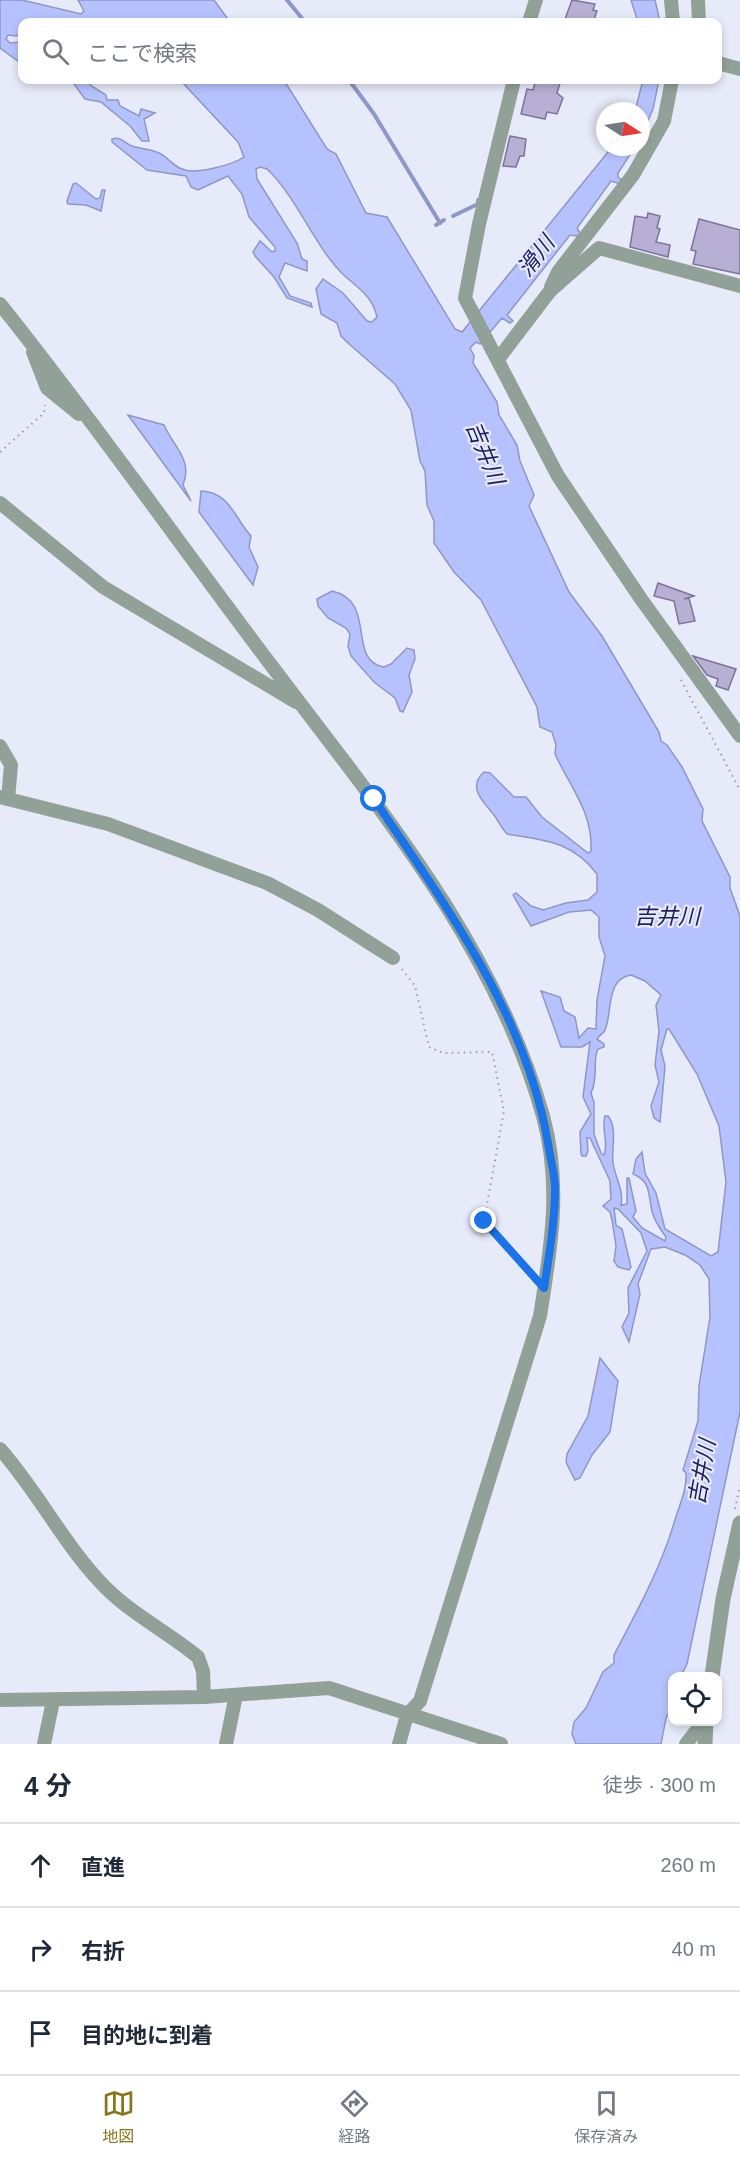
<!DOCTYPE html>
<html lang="ja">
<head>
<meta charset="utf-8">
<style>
  :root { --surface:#fff; --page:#f6f6f7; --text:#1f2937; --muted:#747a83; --line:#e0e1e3; --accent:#8a761a }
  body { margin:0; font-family:Helvetica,"Noto Sans JP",sans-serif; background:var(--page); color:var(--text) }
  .controls { position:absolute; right:18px; bottom:18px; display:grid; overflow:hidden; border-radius:12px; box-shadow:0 3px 9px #0003 }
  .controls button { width:54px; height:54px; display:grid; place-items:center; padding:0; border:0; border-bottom:2px solid var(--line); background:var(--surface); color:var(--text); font:30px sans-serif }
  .compass { position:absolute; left:596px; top:102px; width:54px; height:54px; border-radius:50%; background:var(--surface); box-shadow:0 3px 9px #0003; rotate:102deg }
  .stop { position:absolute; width:18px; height:18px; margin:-14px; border:4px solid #1a73e8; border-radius:50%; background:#fff }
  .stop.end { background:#1a73e8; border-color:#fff; box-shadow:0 2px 6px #0008 }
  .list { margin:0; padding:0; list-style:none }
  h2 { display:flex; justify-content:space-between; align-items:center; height:78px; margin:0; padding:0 24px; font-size:26px }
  h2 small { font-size:20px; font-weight:400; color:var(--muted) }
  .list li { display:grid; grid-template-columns:39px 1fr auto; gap:18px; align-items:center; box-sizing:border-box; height:84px; padding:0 24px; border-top:2px solid var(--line) }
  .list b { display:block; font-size:22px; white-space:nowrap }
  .list em { font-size:20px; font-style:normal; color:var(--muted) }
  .icon { flex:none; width:33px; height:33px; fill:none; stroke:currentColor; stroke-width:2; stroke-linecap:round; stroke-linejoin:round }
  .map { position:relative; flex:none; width:740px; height:1744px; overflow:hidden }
  .search { position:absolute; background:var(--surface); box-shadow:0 3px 9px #0003; left:18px; right:18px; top:18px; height:66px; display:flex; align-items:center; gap:15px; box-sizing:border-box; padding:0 21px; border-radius:12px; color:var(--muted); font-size:22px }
  .sheet { height:330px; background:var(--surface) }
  nav { display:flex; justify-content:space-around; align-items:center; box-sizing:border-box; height:84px; border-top:2px solid var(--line); background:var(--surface); font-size:16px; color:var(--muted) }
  nav a { display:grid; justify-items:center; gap:3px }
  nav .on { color:var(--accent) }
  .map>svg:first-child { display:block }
</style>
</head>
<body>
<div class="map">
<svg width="740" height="1744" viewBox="0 0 740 1744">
  <rect width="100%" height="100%" fill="#e7eaf9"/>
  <!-- water -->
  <g fill="#b6c2fd" stroke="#8e97c5" stroke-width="1.5" fill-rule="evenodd">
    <polygon points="0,0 22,0 81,14 84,11 78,0 214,0 230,22 22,22 22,33 16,36 8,35 6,39 10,43 22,42 22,64 0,48"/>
    <polygon points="631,0 655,0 660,22 638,22"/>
    <polygon points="71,80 87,80 90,85 106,95 107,100 118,100 120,106 139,116 141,109 155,113 144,119 149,141 142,141 130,126 101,102 85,99"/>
    <path d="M 180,80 L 280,80 L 287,85 L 327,149 L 336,154 L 366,213 L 387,217 L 455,329 L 462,332 L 612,147 L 635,147 L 618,173 L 618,177 L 623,181 L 621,184 L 611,181 L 577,228 L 580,233 L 577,236 L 570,235 L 507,315 L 513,321 L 510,323 L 502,318 L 480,344 L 476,342 L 470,348 L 474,356 L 473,363 L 497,402 L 499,415 L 517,445 L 520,461 L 534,495 L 529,506 L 569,592 L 602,636 L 659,732 L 661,741 L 667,745 L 682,767 L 703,809 L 702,821 L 730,877 L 730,888 L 740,916 L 740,1412 L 687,1664 L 681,1676 L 672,1676 L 672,1707 L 666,1718 L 661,1744 L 576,1744 L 572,1734 L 574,1722 L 586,1708 L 603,1672 L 614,1663 L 614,1655 C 637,1611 660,1570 674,1523 C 679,1506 687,1490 686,1473 L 683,1470 L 698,1421 L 699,1386 L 710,1317 L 709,1279 L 700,1265 L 685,1255 L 665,1247 L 651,1249 L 638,1284 L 640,1294 L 629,1342 L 622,1327 L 629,1313 L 628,1288 L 647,1251 L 641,1233 L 618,1209 L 614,1208 L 616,1225 L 622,1229 L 631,1267 L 629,1270 L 618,1267 L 614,1261 L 616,1246 L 612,1220 L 610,1212 L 603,1206 L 611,1199 L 610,1181 L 590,1138 L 587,1138 L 588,1151 L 586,1156 L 582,1156 L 581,1153 L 580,1132 L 591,1114 L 583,1097 L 590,1042 L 582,1047 L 561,1047 L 541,991 L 560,997 L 564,1011 L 575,1017 L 579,1038 L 588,1028 L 596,1029 L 597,1000 L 605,956 L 599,937 L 599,917 L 591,910 L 569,912 L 531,926 L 513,895 L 516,893 L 531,906 L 543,910 L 566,903 L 588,900 L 597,892 L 597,874 C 572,841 544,840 507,834 C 502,829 500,824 496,818 C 487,804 465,789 484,772 L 490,773 L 514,797 L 526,797 L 542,817 L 588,853 L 591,851 C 593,812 570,787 555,754 L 556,745 L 552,732 L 540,727 L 537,707 L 481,600 L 454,572 L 434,543 L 434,521 L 427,505 L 425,471 L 420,461 L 411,410 L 395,384 L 348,343 L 341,336 L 337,323 L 321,314 L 316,289 L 323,279 L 343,293 L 367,321 L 372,322 L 377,317 C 373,298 361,290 347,278 C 316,251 298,198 267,169 L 260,167 L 256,169 L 257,179 L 297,243 L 302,259 L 307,261 L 307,271 L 285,263 L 279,277 L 290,296 L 311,303 L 312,307 L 287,298 L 274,277 L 255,256 L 253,252 L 260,241 L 272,252 L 275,251 L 275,247 L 249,217 L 242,194 L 228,176 L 198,190 L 191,187 L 186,176 L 147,170 L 112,142 L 112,139 C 120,136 125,143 132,146 C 141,149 151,149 159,153 C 168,157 173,166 182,169 C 195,175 232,165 244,157 L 238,142 ZM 631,975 L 645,981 L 661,995 L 656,1005 L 659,1031 L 655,1065 L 659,1082 L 651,1106 L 654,1118 L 660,1122 L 665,1066 L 661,1050 L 667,1029 L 669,1029 L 697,1074 L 719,1126 L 726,1182 L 718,1252 L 711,1256 L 665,1229 L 656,1193 L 645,1173 L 642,1152 L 636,1159 L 633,1174 C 651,1181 648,1194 652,1211 C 654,1220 660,1229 666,1237 L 665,1241 L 642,1228 L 633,1217 L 636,1211 L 629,1178 L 627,1178 L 627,1204 L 621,1205 C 624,1190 615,1177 613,1163 C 611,1149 618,1128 608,1116 L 605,1116 C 601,1130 609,1143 604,1155 L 601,1153 L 594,1134 L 594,1102 L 591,1093 C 599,1077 592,1059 598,1049 L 604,1047 L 604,1044 L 597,1039 C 599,1036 602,1034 604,1032 C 613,1018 604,979 631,975 Z"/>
    <polygon points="643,80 659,80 653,109 641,137 641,111 635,111"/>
    <polygon points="76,183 96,199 100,198 102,190 105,190 101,211 86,205 68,204 67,201 73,184"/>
    <path d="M 128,415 L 164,425 C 174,448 193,459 183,485 L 191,501 Z"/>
    <path d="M 201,491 C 230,492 235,519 251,536 L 249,547 L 258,567 L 253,585 L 199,512 Z"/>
    <path d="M 332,591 C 378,601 346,661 384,667 L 391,664 L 407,648 L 414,650 L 415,659 L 409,675 L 412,692 L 403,712 L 400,711 L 395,698 L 374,682 L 351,656 L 348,646 L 350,634 L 346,628 L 328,618 L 318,606 L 317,599 Z"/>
    <polygon points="600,1358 618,1381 610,1432 592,1455 580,1478 575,1480 566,1462 567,1454 588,1416"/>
  </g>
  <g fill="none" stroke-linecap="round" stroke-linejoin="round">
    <!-- stream -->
    <g stroke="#8e97c5" stroke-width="4">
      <polyline points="287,0 305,22"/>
      <polyline points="349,80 374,114 440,223"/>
      <polyline points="453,216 478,204 478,200"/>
      <polyline points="436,225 444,220"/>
    </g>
  </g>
  <!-- building -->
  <g fill="#b8afd4" stroke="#7c7496" stroke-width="1.5">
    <polygon points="572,0 595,4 593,10 597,11 593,22 564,22"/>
    <polygon points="536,80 561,80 557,93 563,98 557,114 547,112 545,119 521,114 527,89 533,90"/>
    <polygon points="510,136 526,139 524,156 520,156 516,167 503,166"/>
    <polygon points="648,213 660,216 657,228 660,229 656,242 670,245 668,257 630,247 635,216 647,218"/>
    <polygon points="699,219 740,230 740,274 693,264 696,251 691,250"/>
    <polygon points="658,583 694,596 684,599 689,598 695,621 679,624 674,601 654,596"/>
    <polygon points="693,656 736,669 728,690 716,686 718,679 707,675"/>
  </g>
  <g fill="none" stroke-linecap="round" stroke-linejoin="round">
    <!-- path -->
    <g stroke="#9a9dac" stroke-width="2" stroke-dasharray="1.5 4.5" stroke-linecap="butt">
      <polyline points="0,452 44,413 45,405"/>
      <polyline points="681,680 740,790"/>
      <polyline points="402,969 415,986 429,1047 443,1053 492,1052 504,1111 484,1221 533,1275"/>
      <polyline points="735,1509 740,1485"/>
    </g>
    <!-- minor -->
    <g stroke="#92a197" stroke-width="14">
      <polyline points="671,0 673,22"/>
      <polyline points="698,0 699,22"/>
      <polyline points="529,22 536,0"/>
      <polyline points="718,63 740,69"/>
      <polyline points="514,80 479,224 465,298 558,476 641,599 740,736"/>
      <polyline points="551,287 558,272 633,175 664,121 672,80"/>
      <path d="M 0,304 C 93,420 178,542 268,661 C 374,802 494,942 543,1116 C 562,1185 551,1247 540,1316 L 420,1701 L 407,1715 L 399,1744"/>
      <polyline points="33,352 47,388 79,414"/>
      <polyline points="499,358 550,291 599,248 740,286"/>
      <polyline points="0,503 103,587 296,702"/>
      <polyline points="0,746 11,765 8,799"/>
      <polyline points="0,797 108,824 267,883 318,910 393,958"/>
      <path d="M 0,1449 C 39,1493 65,1547 106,1588 C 133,1615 169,1633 198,1657 L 203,1671 L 204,1697"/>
      <polyline points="0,1700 204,1697 329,1688 501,1744"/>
      <polyline points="44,1744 53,1701"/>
      <polyline points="226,1744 236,1695"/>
      <polyline points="686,1744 703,1722"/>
    </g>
    <!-- tertiary -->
    <g stroke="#92a197" stroke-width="15">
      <polyline points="712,1676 723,1599 740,1523"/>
      <polyline points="705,1744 706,1722"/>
    </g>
  </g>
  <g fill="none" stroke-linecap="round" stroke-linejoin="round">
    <!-- route -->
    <path stroke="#1a73e8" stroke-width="8" d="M 374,799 C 445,905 526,1014 548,1143 C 550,1158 555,1174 555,1188 C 555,1222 549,1255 544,1288 L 484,1221"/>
  </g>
  <g text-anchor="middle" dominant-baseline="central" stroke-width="4.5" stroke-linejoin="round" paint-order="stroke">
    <!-- water labels -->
    <g font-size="22" font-style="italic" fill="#1e1f61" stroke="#e7eaf9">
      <text transform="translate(536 256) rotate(-52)">滑川</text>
      <text transform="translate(485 453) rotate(68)">吉井川</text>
      <text x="667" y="916">吉井川</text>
      <text transform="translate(702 1472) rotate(-80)">吉井川</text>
    </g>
  </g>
</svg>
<div class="controls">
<button><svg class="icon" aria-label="locate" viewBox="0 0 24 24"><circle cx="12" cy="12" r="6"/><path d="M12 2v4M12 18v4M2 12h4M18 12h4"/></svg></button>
</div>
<svg class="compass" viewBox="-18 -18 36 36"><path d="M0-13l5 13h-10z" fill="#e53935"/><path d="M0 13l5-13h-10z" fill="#747a83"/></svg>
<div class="stop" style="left:374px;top:799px"></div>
<div class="stop end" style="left:484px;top:1221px"></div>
<div class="search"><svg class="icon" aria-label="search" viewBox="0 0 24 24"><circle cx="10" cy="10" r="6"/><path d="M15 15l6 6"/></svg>ここで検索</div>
</div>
<section class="sheet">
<h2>4 分<small>徒歩 · 300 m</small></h2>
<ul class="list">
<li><svg class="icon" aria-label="ahead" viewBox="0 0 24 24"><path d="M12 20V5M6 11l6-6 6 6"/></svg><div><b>直進</b></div><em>260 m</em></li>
<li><svg class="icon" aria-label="right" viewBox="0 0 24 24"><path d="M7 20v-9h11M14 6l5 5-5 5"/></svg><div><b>右折</b></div><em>40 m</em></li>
<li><svg class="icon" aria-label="arrive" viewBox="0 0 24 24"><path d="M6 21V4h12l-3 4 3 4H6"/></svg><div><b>目的地に到着</b></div></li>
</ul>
</section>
<nav>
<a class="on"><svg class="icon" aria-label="map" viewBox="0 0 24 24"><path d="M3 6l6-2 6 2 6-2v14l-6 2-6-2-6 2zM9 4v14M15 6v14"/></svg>地図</a>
<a><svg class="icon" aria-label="directions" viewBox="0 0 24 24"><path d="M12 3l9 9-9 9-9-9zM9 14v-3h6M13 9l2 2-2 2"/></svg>経路</a>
<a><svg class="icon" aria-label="saved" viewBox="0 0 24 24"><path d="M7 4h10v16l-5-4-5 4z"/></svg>保存済み</a>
</nav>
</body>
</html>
